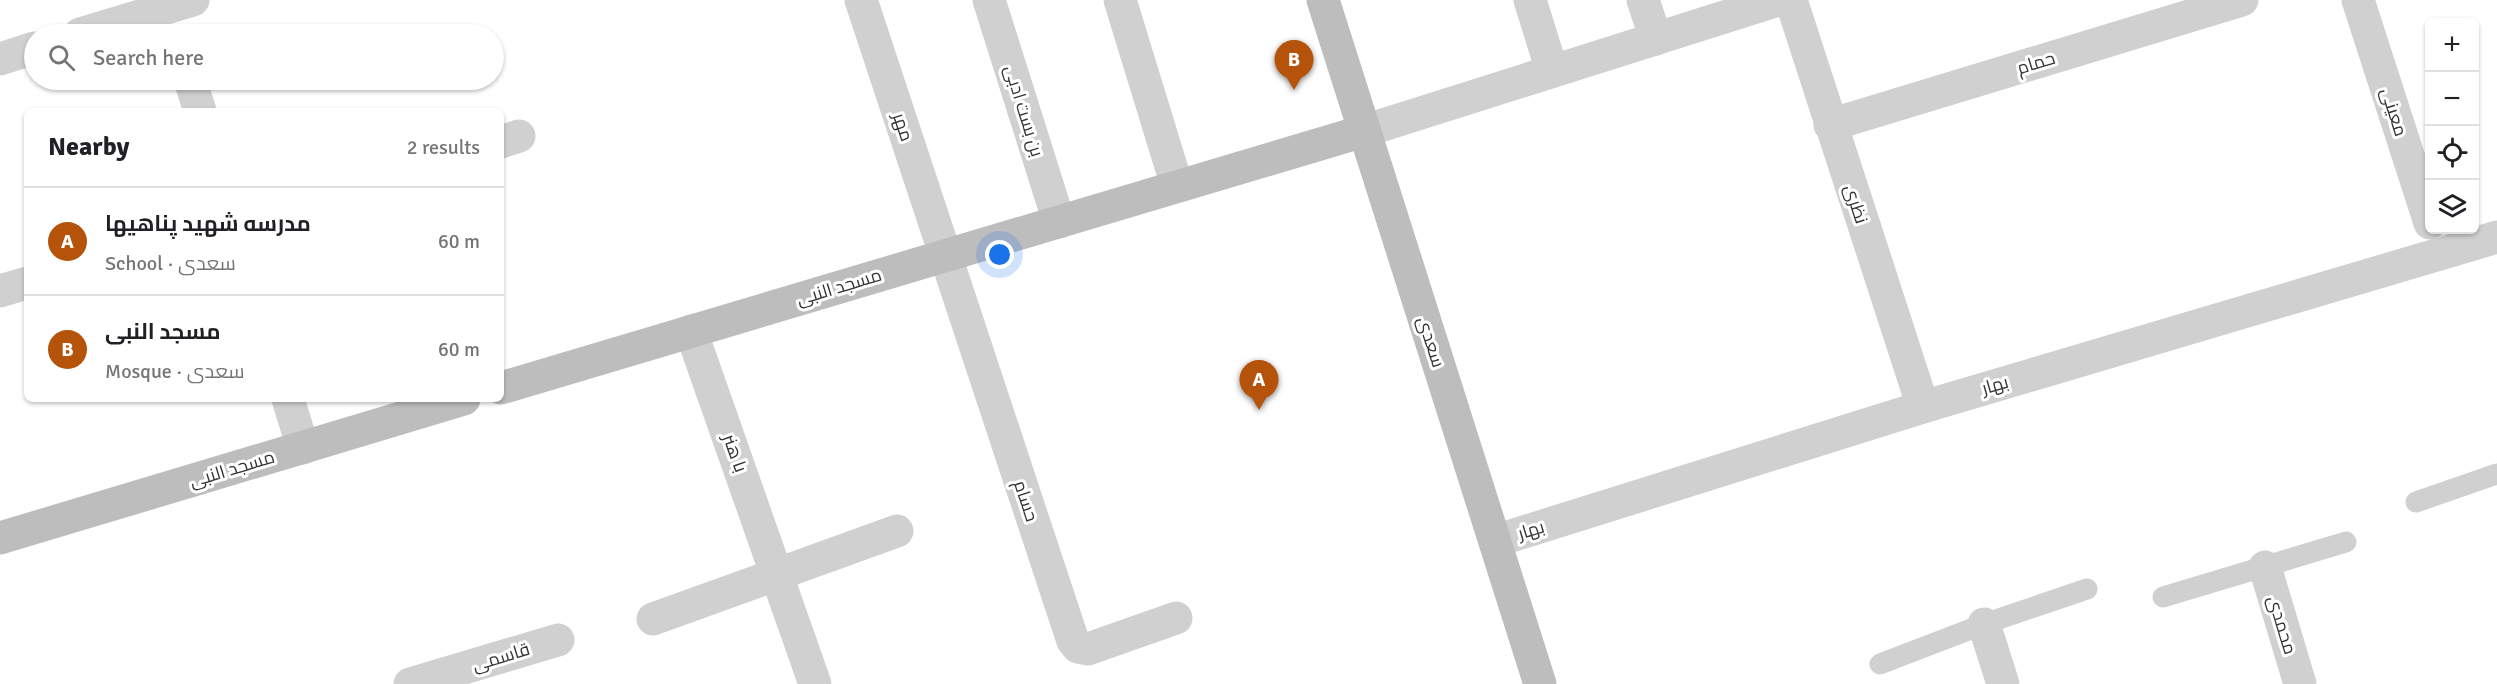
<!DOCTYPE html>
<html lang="en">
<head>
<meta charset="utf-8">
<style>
  :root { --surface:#fff; --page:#f6f6f6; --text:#202124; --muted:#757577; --line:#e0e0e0; --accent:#b45309 }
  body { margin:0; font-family:Signika,Cairo,sans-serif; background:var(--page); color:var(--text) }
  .controls { position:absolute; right:18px; top:18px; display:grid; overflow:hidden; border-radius:9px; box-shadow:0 2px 4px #0004 }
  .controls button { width:54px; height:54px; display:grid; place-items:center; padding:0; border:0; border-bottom:2px solid var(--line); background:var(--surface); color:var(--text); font:30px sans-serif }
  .you { position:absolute; left:1000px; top:255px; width:21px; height:21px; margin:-15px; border:4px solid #fff; border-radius:50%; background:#1a73e8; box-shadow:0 0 0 9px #1a73e833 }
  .badge { display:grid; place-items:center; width:39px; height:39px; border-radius:50%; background:var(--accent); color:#fff; font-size:20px; font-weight:700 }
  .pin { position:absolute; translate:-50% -50px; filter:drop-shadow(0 2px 3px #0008) }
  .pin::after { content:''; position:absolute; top:32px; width:21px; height:18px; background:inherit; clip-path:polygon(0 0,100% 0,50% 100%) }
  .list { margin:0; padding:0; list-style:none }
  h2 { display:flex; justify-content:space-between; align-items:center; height:78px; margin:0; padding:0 24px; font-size:26px }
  h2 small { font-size:20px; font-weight:400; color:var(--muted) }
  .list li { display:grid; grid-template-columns:39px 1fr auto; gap:18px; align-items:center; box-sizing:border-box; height:108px; padding:0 24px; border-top:2px solid var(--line) }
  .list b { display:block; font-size:22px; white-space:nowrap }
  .list p { margin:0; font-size:20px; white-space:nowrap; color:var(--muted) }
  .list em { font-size:20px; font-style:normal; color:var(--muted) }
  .icon { flex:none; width:33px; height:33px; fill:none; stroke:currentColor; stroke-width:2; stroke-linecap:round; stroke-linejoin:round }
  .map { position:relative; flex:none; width:2497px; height:684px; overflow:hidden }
  .search { position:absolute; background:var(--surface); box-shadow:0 2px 4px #0004; left:24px; top:24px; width:480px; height:66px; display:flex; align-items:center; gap:15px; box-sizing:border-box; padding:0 21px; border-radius:33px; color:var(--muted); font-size:22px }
  .panel { position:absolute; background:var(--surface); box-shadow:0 2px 4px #0004; left:24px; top:108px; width:480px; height:294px; border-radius:9px }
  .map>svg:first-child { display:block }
</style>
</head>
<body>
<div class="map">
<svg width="2497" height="684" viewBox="0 0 2497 684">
  <rect width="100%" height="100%" fill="#fff"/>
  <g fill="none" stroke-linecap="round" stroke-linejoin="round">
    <!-- lane -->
    <g stroke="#d0d0d0" stroke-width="21">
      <polyline points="2416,502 2497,474"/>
      <polyline points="2163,597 2346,542"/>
      <polyline points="1880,664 1984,624 2087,589"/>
    </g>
    <!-- street -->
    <g stroke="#d0d0d0" stroke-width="33">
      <polyline points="861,0 1073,641 1078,647 1088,649 1176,618"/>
      <polyline points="989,0 1059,222"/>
      <polyline points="1120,0 1177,186"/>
      <polyline points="1530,0 1552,71"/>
      <polyline points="1643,0 1656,39"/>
      <polyline points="1791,0 1923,407"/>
      <polyline points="2358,0 2430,223"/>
      <polyline points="80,34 193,0"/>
      <polyline points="0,59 34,48"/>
      <polyline points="190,80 200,111"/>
      <polyline points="1830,125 2242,0"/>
      <polyline points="1364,131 1778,0"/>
      <polyline points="501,142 519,136"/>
      <polyline points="0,291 27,283"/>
      <polyline points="691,331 815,684"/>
      <polyline points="288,399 303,448"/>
      <polyline points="1495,541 1923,407 2497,237"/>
      <polyline points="2265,567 2300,684"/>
      <polyline points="653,619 897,531"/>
      <polyline points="1984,624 2003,684"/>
      <polyline points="410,684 558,640"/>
    </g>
    <!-- secondary -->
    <g stroke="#bdbdbd" stroke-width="33">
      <polyline points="1323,0 1540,684"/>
      <polyline points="501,388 1364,131"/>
      <polyline points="0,538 464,399"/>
    </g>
  </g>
  <g text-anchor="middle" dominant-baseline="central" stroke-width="6" stroke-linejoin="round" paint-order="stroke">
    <!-- street labels -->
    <g font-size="18" fill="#333" stroke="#fff">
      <text transform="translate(2036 63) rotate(-17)">حمام</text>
      <text transform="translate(1024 111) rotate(73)">بن بست ادبی</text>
      <text transform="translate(2394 112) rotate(72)">معینی</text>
      <text transform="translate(903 127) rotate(72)">مهر</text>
      <text transform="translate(1856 204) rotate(72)">نظری</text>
      <text transform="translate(839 287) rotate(-17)">مسجد النبی</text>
      <text transform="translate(1431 342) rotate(72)">سعدی</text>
      <text transform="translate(1995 385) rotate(-16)">بهار</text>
      <text transform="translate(735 453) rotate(70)">با هنر</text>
      <text transform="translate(232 469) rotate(-17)">مسجد النبی</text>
      <text transform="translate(1026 501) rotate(72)">حسام</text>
      <text transform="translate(1531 530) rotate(-17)">بهار</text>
      <text transform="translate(2282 625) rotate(73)">محمدی</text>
      <text transform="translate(501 657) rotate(-17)">قاسمی</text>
    </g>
  </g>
</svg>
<div class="controls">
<button>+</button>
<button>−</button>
<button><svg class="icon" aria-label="locate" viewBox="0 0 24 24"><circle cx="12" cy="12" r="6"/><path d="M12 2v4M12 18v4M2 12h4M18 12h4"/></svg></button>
<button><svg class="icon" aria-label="layers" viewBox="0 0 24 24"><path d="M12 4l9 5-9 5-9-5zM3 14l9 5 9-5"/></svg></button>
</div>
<div class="you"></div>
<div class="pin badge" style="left:1259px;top:410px">A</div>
<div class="pin badge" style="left:1294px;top:90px">B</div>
<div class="search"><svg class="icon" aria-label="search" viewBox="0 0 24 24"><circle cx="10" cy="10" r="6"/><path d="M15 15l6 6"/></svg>Search here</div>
<section class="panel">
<h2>Nearby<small>2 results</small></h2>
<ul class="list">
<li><span class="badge">A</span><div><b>مدرسه شهید پناهیها</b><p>School · سعدی</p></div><em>60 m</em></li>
<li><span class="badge">B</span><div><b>مسجد النبی</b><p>Mosque · سعدی</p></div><em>60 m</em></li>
</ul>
</section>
</div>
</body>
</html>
